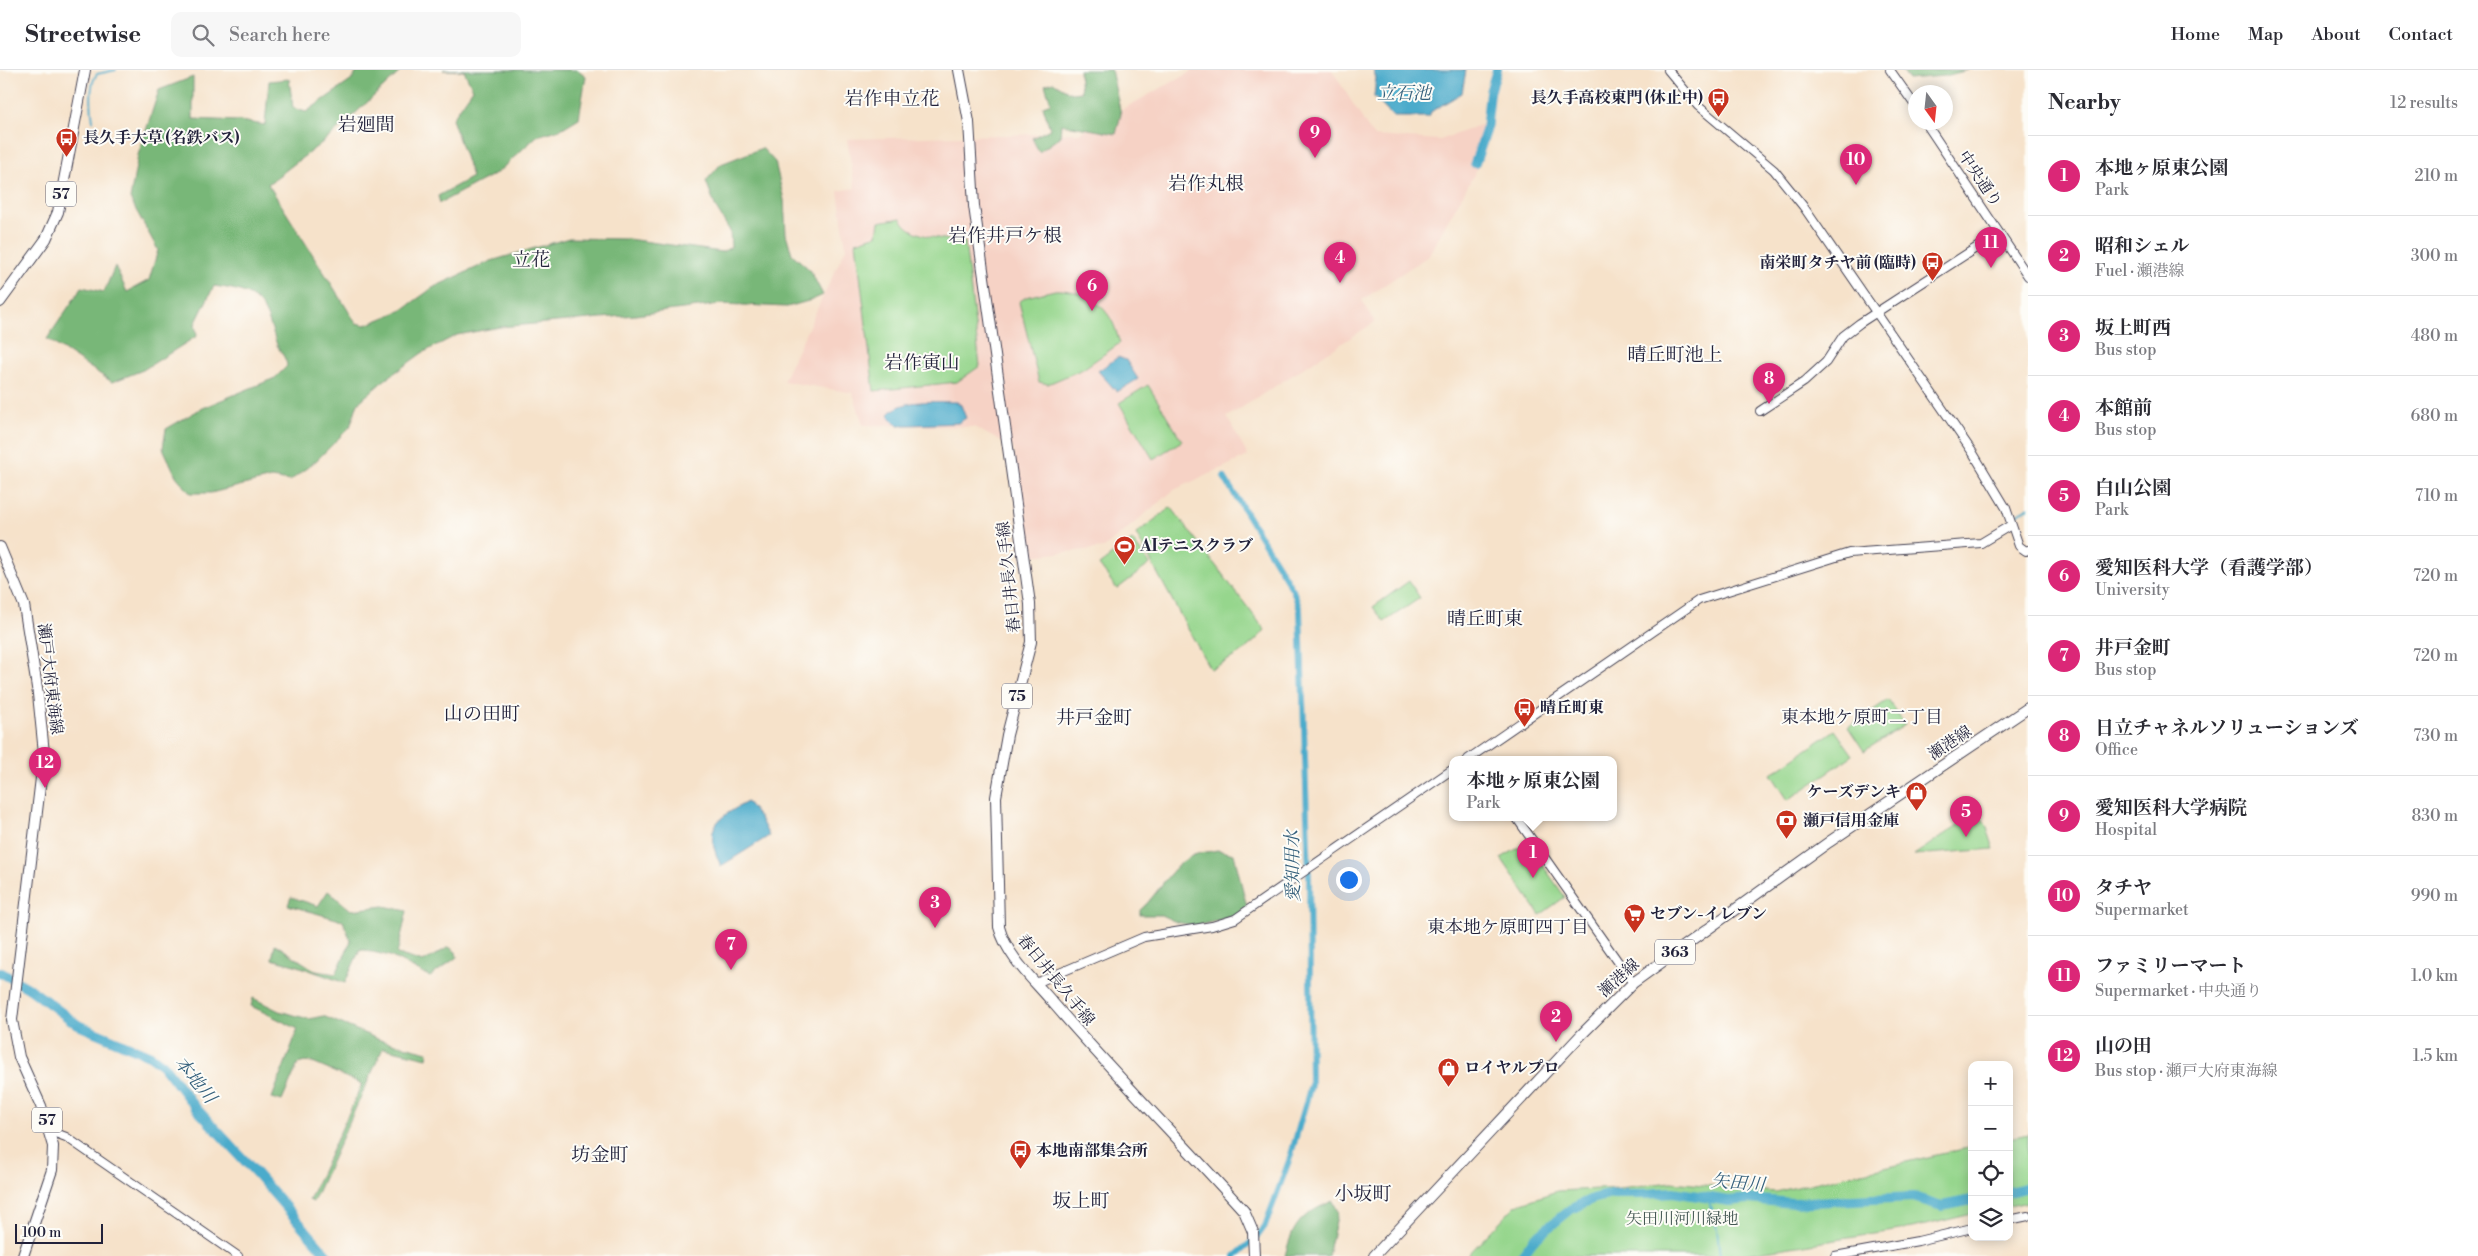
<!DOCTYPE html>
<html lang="en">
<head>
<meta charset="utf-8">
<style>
  :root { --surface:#fff; --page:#f7f7f7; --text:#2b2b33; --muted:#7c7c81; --line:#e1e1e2; --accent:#db2777 }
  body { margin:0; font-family:"Libre Bodoni","Noto Serif JP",serif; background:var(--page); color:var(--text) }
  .controls { position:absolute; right:15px; bottom:15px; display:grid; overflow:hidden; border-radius:10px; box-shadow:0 2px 12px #0003 }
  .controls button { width:45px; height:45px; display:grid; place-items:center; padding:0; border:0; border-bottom:1px solid var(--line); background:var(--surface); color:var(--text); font:25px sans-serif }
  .compass { position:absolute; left:1908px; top:15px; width:45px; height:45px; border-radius:50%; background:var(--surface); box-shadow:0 2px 12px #0003; rotate:165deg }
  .scale { position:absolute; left:15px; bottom:12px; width:88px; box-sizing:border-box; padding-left:5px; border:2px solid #22223b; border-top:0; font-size:14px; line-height:18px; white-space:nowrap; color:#22223b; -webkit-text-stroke:4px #fdfcf7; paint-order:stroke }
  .you { position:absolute; left:1348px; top:809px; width:18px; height:18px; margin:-12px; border:4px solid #fff; border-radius:50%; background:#1a73e8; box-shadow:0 0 0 8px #1a73e833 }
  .badge { display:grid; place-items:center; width:32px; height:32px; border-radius:50%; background:var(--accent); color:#fff; font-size:16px; font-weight:700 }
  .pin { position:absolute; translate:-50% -41px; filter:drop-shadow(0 1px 2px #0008) }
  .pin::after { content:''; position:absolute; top:26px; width:18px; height:15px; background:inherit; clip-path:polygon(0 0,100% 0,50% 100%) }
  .popup { position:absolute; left:1449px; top:686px; width:168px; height:65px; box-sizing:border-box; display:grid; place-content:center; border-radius:10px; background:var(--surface); filter:drop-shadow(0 1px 4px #0005); font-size:16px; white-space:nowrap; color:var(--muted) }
  .popup b { font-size:19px; color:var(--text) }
  .popup::after { content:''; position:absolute; left:50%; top:100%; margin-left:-10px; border:10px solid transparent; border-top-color:var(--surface) }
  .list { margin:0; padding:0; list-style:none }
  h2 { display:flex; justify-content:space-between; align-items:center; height:65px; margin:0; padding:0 20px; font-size:21px }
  h2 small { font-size:16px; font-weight:400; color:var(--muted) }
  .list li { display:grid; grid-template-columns:32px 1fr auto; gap:15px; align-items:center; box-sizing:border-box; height:80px; padding:0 20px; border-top:1px solid var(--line) }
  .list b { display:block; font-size:19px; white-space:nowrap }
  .list p { margin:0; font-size:16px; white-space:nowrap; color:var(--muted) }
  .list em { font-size:16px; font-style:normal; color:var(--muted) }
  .icon { flex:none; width:28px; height:28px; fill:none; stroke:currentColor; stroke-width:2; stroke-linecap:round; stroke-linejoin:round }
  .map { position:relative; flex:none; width:2028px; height:1186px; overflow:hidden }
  header { display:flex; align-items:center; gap:30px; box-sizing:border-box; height:70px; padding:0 25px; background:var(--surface); border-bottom:1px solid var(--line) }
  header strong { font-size:24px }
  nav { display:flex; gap:28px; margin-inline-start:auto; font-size:18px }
  .search { width:350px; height:45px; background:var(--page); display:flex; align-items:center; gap:12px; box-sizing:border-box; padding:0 18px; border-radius:10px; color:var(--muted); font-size:19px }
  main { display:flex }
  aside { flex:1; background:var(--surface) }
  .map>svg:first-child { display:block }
</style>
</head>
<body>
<header>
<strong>Streetwise</strong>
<div class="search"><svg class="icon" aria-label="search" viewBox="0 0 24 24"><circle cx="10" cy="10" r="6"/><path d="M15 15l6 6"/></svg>Search here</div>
<nav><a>Home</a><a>Map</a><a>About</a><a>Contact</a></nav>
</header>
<main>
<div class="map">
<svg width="2028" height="1186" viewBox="0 0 2028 1186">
  <rect width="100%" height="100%" fill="#fdfcf7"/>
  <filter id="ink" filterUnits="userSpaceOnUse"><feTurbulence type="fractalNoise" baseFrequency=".02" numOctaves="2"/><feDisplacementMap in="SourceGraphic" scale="10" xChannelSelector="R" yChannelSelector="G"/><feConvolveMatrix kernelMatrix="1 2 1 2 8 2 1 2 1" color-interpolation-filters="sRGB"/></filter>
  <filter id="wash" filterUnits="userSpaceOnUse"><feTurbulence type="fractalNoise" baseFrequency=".0096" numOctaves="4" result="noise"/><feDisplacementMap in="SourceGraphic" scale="20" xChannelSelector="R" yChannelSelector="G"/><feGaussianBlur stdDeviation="1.12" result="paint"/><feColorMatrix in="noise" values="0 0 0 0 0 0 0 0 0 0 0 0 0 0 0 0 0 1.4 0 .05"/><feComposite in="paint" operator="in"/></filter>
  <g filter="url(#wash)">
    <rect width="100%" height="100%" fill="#f6e2ca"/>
    <!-- built -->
    <polygon fill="#f6d2c5" points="1194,0 1332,0 1373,66 1440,70 1491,51 1480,94 1428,186 1362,230 1375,252 1227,347 1248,386 1174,420 1104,478 1030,486 1013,378 974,357 863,355 853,323 783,311 846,178 838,121 855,118 847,69 1079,63"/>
    <!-- green -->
    <g fill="#96d68d" stroke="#5c7c64">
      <path d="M 901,148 C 910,169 945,168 965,172 L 980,296 L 957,312 L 874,321 L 856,172 L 877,165 L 879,152 Z"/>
      <path d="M 1055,220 C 1078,219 1101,230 1112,251 C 1116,258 1117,266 1120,273 L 1083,299 L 1048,314 L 1039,312 L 1019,232 L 1026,227 Z"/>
      <polygon points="1148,315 1182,371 1153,389 1119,333"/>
      <path d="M 1171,437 L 1265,560 C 1250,578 1231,590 1210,599 L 1136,464 Z"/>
      <polygon points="1132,470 1150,494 1117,519 1099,495"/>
      <polygon points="1409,511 1420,528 1384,552 1373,537"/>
      <polygon points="1888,630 1905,655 1864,681 1848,657"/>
      <polygon points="1835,660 1853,685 1788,730 1771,704"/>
      <polygon points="1977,742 1986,755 1994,779 1914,785"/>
      <polygon points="1527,773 1565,827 1540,845 1501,788"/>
      <polygon points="2028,1064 2028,1132 2009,1136 2009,1068"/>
      <polygon points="1972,1077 1972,1144 1913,1158 1733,1186 1467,1186 1516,1135 1557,1121 1619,1118 1672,1112 1775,1122"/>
    </g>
    <!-- forest -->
    <g fill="#78b778" stroke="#4d6c5a">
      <path d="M 358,0 L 402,0 L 332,65 L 268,114 L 356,253 L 366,255 L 402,240 L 434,217 L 491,191 L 569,168 L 628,169 L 722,182 L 731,177 L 730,161 L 716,138 L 706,111 L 721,94 L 762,78 L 775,92 L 784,130 L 786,164 L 792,184 L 810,200 L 823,225 L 812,230 L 787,237 L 722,234 L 635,245 L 500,257 L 457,265 L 422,283 L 382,312 L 358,333 L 350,357 L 317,390 L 290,411 L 271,408 L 211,423 L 190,423 L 176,406 L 163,378 L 166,359 L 202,338 L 275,308 L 287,296 C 286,286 279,282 276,272 C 263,230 259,222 214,216 L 195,254 L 197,266 L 143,300 L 112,312 L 47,269 L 82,217 L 104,222 L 115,196 L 127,222 L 149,210 L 158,180 L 130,129 L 138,85 L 159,20 L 193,7 L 193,49 L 240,51 L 265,55 L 269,11 L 289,9 L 293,38 L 306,42 L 352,10 Z"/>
      <polygon points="443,0 578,0 586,6 579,48 561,59 537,66 498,102 440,133 438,126 472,107 452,49 473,19 464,1"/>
      <polygon points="1079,0 1111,0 1121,44 1116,64 1061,54 1060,67 1039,82 1032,68 1050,59 1043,36 1051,33 1045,15 1053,12 1071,23 1081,22"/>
      <polygon points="1902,0 1968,0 1945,6 1908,9"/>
      <path d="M 1217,780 L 1234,784 L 1247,837 L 1235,846 L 1196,856 L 1176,852 L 1161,845 L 1140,845 L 1140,840 C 1159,824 1170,795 1194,785 C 1201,782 1210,782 1217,780 Z"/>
      <polygon points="328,821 351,840 384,836 407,841 397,884 423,892 449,877 456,882 457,887 430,907 390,886 360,879 345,913 298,896 272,889 275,874 316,901 336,904 351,871 343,851 288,835 291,827 318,836"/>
      <polygon points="253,928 279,941 309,949 323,946 380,970 428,982 427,988 383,978 313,1132 309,1130 362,1014 308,991 298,994 282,1031 272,1028 298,959 251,936"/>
      <path d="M 1333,1131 L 1338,1142 L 1328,1186 L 1285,1186 C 1293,1153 1302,1144 1333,1131 Z"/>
    </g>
    <!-- water -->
    <g fill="#4cabcb" stroke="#376683">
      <polygon points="1373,0 1466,0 1462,23 1432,41 1429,47 1393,47 1374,27 1376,8"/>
      <polygon points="1118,287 1126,290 1138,309 1117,322 1098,301"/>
      <path d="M 957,332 L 961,335 L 966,348 L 958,353 L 909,355 L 898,355 L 890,349 L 889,344 C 902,328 938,332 957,332 Z"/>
      <path d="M 747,732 L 760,748 L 769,766 L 721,796 C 703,757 714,750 747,732 Z"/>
    </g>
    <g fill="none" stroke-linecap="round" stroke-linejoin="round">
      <!-- stream -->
      <g stroke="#4cabcb" stroke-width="2">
        <path d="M 93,51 C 91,37 89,14 97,4 L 116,0"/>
        <polyline points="2012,449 2028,437"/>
        <polyline points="1708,1128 1717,1159 1720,1186"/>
      </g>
      <!-- canal -->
      <polyline stroke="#4cabcb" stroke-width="6" points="1224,407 1293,520 1300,540 1309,806 1311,1015 1290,1088 1265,1156 1257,1167 1235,1186"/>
      <!-- river -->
      <g stroke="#4cabcb" stroke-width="10">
        <polyline points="1475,93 1486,61 1490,22 1497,0"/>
        <polyline points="0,902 30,919 78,955 151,986 163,995 195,1037 256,1103 328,1186"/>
        <polyline points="2009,1122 2028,1117"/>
        <polyline points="1521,1186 1534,1169 1571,1139 1592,1129 1612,1124 1646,1124 1673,1122 1729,1131 1748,1129 1793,1133 1913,1127 1942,1136 1972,1130"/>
      </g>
    </g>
  </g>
  <g filter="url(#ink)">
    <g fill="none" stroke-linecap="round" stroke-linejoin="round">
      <defs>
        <g id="tertiary">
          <polyline points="1668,0 1698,36 1774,100 1803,136 1973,383 2006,438 2019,476 2026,481 2028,480"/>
          <polyline points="1890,0 1916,37"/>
          <polyline points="1925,52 2028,206"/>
          <polyline points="1760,341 1804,312 1826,292 1843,266 1860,253 1999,163"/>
          <polyline points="1468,689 1699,530 1849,483 1981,473 2011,455"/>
          <polyline points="1516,747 1633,913"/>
          <polyline points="1036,913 1144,867 1212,856 1235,849 1453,699"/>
          <polyline points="50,1061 66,1067 238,1186"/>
          <polyline points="2009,1150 2028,1146"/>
          <polyline points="1835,1186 1918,1171 1972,1158"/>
        </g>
        <g id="primary">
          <path d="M 959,0 L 969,52 L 974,136 L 1030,534 L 1031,572 L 1007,665 L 996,727 L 999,857 C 1007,887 1034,910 1054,934 C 1115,1005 1181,1071 1244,1141 L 1253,1162 L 1254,1186"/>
          <polyline points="0,232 46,169 58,142 85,0"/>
          <polyline points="0,477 24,535 38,624 44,683 12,950 19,987 41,1036 53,1076 52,1100 23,1186"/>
        </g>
        <polyline id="trunk" points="1374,1186 1581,965 1633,913 1829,772 2028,638"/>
      </defs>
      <!-- tertiary casing -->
      <use href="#tertiary" stroke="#423f50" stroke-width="10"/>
      <!-- primary casing -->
      <use href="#primary" stroke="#423f50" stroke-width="12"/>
      <!-- trunk casing -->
      <use href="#trunk" stroke="#423f50" stroke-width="12"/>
      <!-- tertiary -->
      <use href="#tertiary" stroke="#fff" stroke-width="8"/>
      <!-- primary -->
      <use href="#primary" stroke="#fff" stroke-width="10"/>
      <!-- trunk -->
      <use href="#trunk" stroke="#fff" stroke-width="10"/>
    </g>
  </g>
  <!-- icons -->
  <defs>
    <symbol id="bus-pin" viewBox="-11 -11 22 30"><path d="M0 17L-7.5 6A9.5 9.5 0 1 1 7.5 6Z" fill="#c8321e" stroke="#fdfcf7"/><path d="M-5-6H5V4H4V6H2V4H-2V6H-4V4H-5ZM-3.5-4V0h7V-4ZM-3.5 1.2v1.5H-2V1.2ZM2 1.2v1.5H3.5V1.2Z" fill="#fff"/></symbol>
    <symbol id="stadium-pin" viewBox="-11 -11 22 30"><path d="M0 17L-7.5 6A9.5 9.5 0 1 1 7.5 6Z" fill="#c8321e" stroke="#fdfcf7"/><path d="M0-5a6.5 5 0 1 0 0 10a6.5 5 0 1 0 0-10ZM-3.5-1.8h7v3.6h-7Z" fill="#fff"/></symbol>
    <symbol id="shop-pin" viewBox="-11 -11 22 30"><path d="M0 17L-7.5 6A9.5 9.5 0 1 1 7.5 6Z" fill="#c8321e" stroke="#fdfcf7"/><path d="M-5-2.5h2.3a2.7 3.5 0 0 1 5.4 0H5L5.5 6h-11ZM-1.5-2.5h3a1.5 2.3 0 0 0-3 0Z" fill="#fff"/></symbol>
    <symbol id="bank-pin" viewBox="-11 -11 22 30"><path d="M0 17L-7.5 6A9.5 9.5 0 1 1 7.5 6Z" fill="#c8321e" stroke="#fdfcf7"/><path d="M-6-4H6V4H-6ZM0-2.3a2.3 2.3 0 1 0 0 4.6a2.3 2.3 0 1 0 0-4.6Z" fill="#fff"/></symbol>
    <symbol id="supermarket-pin" viewBox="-11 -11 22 30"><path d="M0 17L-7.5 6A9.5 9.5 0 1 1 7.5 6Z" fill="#c8321e" stroke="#fdfcf7"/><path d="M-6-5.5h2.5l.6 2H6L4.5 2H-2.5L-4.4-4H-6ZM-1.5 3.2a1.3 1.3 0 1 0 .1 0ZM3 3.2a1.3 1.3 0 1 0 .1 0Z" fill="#fff"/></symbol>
  </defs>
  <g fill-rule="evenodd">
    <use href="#bus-pin" x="1706" y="16" width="25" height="34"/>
    <use href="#bus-pin" x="54" y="56" width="25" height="34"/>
    <use href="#bus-pin" x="1920" y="180" width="25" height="34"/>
    <use href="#stadium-pin" x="1112" y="464" width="25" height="34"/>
    <use href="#bus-pin" x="1512" y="626" width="25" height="34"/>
    <use href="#shop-pin" x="1904" y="710" width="25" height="34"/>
    <use href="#bank-pin" x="1774" y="738" width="25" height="34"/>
    <use href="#supermarket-pin" x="1622" y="832" width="25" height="34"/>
    <use href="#shop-pin" x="1436" y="986" width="25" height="34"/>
    <use href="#bus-pin" x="1008" y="1068" width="25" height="34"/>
  </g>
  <g text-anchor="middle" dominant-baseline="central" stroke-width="4" stroke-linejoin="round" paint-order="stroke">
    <!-- shield labels -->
    <g fill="#fdfcf7" stroke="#646373" stroke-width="1">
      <rect x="46" y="111.5" width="30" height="25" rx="4"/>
      <rect x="1002" y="613.5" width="30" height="25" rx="4"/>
      <rect x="1655" y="869.5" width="40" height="25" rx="4"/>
      <rect x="32" y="1037.5" width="30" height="25" rx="4"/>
    </g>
    <g font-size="15" font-weight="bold" fill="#22223b">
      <text x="61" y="124">57</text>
      <text x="1017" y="626">75</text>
      <text x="1675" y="882">363</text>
      <text x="47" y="1050">57</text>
    </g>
    <!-- poi labels -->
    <g font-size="16" font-weight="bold" fill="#22223b" stroke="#fdfcf7" text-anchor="start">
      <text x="1703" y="28" text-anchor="end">長久手高校東門 (休止中)</text>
      <text x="83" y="68">長久手大草 (名鉄バス)</text>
      <text x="1916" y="193" text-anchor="end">南栄町タチヤ前 (臨時)</text>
      <text x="1140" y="476">AIテニスクラブ</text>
      <text x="1540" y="638">晴丘町東</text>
      <text x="1901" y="722" text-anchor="end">ケーズデンキ</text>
      <text x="1803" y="751">瀬戸信用金庫</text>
      <text x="1650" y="844">セブン-イレブン</text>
      <text x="1464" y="998">ロイヤルプロ</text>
      <text x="1036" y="1081">本地南部集会所</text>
    </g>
    <!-- street labels -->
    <g font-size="16" fill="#22223b" stroke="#fdfcf7">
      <text transform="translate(1980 109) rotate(56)">中央通り</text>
      <text transform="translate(1009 507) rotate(-96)">春日井長久手線</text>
      <text transform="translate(50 609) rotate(83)">瀬戸大府東海線</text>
      <text transform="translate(1950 673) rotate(-34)">瀬港線</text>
      <text transform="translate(1619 908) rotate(-42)">瀬港線</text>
      <text transform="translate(1056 910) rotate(51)">春日井長久手線</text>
    </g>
    <!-- park labels -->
    <g font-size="16" fill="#455854" stroke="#fdfcf7">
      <text x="1682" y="1149">矢田川河川緑地</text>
    </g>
    <!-- water labels -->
    <g font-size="18" font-style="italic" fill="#35607c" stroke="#fdfcf7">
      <text x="1404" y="23">立石池</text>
      <text transform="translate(1293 796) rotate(-91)">愛知用水</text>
      <text transform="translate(195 1010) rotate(51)">本地川</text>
      <text transform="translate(1738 1113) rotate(5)">矢田川</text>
    </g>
    <!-- neighbourhood labels -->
    <g font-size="18" fill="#22223b" stroke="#fdfcf7">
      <text x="1862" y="647">東本地ケ原町二丁目</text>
      <text x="1508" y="857">東本地ケ原町四丁目</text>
    </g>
    <!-- quarter labels -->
    <g font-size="19" fill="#22223b" stroke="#fdfcf7">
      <text x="892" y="29">岩作申立花</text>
      <text x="366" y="55">岩廻間</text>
      <text x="1206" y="114">岩作丸根</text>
      <text x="1005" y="166">岩作井戸ケ根</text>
      <text x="531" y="190">立花</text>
      <text x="1675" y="285">晴丘町池上</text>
      <text x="922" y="293">岩作寅山</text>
      <text x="1485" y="549">晴丘町東</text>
      <text x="482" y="644">山の田町</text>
      <text x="1094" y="648">井戸金町</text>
      <text x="600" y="1085">坊金町</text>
      <text x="1363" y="1124">小坂町</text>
      <text x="1081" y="1131">坂上町</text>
    </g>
  </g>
</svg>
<div class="controls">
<button>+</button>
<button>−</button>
<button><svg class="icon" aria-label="locate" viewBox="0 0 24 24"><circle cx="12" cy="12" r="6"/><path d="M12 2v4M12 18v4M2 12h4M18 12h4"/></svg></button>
<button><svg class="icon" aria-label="layers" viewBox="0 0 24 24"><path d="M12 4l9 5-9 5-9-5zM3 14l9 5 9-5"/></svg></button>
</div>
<svg class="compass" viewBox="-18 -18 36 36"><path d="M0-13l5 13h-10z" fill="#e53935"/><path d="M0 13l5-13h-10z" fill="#7c7c81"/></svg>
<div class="scale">100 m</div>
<div class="you"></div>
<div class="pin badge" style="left:1533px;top:808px">1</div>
<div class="popup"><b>本地ヶ原東公園</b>Park</div>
<div class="pin badge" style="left:1556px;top:972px">2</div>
<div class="pin badge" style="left:935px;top:858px">3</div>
<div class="pin badge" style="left:1340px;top:213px">4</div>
<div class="pin badge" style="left:1966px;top:767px">5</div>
<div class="pin badge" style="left:1092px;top:241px">6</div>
<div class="pin badge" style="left:731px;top:900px">7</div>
<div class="pin badge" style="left:1769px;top:334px">8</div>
<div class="pin badge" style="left:1315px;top:88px">9</div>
<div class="pin badge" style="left:1856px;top:115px">10</div>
<div class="pin badge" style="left:1991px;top:198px">11</div>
<div class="pin badge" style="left:45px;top:718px">12</div>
</div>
<aside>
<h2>Nearby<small>12 results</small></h2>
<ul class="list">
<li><span class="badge">1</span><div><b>本地ヶ原東公園</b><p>Park</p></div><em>210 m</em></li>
<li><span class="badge">2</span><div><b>昭和シェル</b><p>Fuel · 瀬港線</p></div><em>300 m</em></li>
<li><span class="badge">3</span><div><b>坂上町西</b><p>Bus stop</p></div><em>480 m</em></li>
<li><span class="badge">4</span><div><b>本館前</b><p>Bus stop</p></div><em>680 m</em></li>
<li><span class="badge">5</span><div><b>白山公園</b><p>Park</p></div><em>710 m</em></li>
<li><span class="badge">6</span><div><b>愛知医科大学（看護学部）</b><p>University</p></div><em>720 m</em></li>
<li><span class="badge">7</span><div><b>井戸金町</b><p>Bus stop</p></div><em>720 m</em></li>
<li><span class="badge">8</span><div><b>日立チャネルソリューションズ</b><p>Office</p></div><em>730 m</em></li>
<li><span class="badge">9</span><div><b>愛知医科大学病院</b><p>Hospital</p></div><em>830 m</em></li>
<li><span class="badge">10</span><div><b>タチヤ</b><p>Supermarket</p></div><em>990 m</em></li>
<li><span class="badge">11</span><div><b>ファミリーマート</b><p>Supermarket · 中央通り</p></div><em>1.0 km</em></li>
<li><span class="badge">12</span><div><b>山の田</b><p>Bus stop · 瀬戸大府東海線</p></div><em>1.5 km</em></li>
</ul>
</aside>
</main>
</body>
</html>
